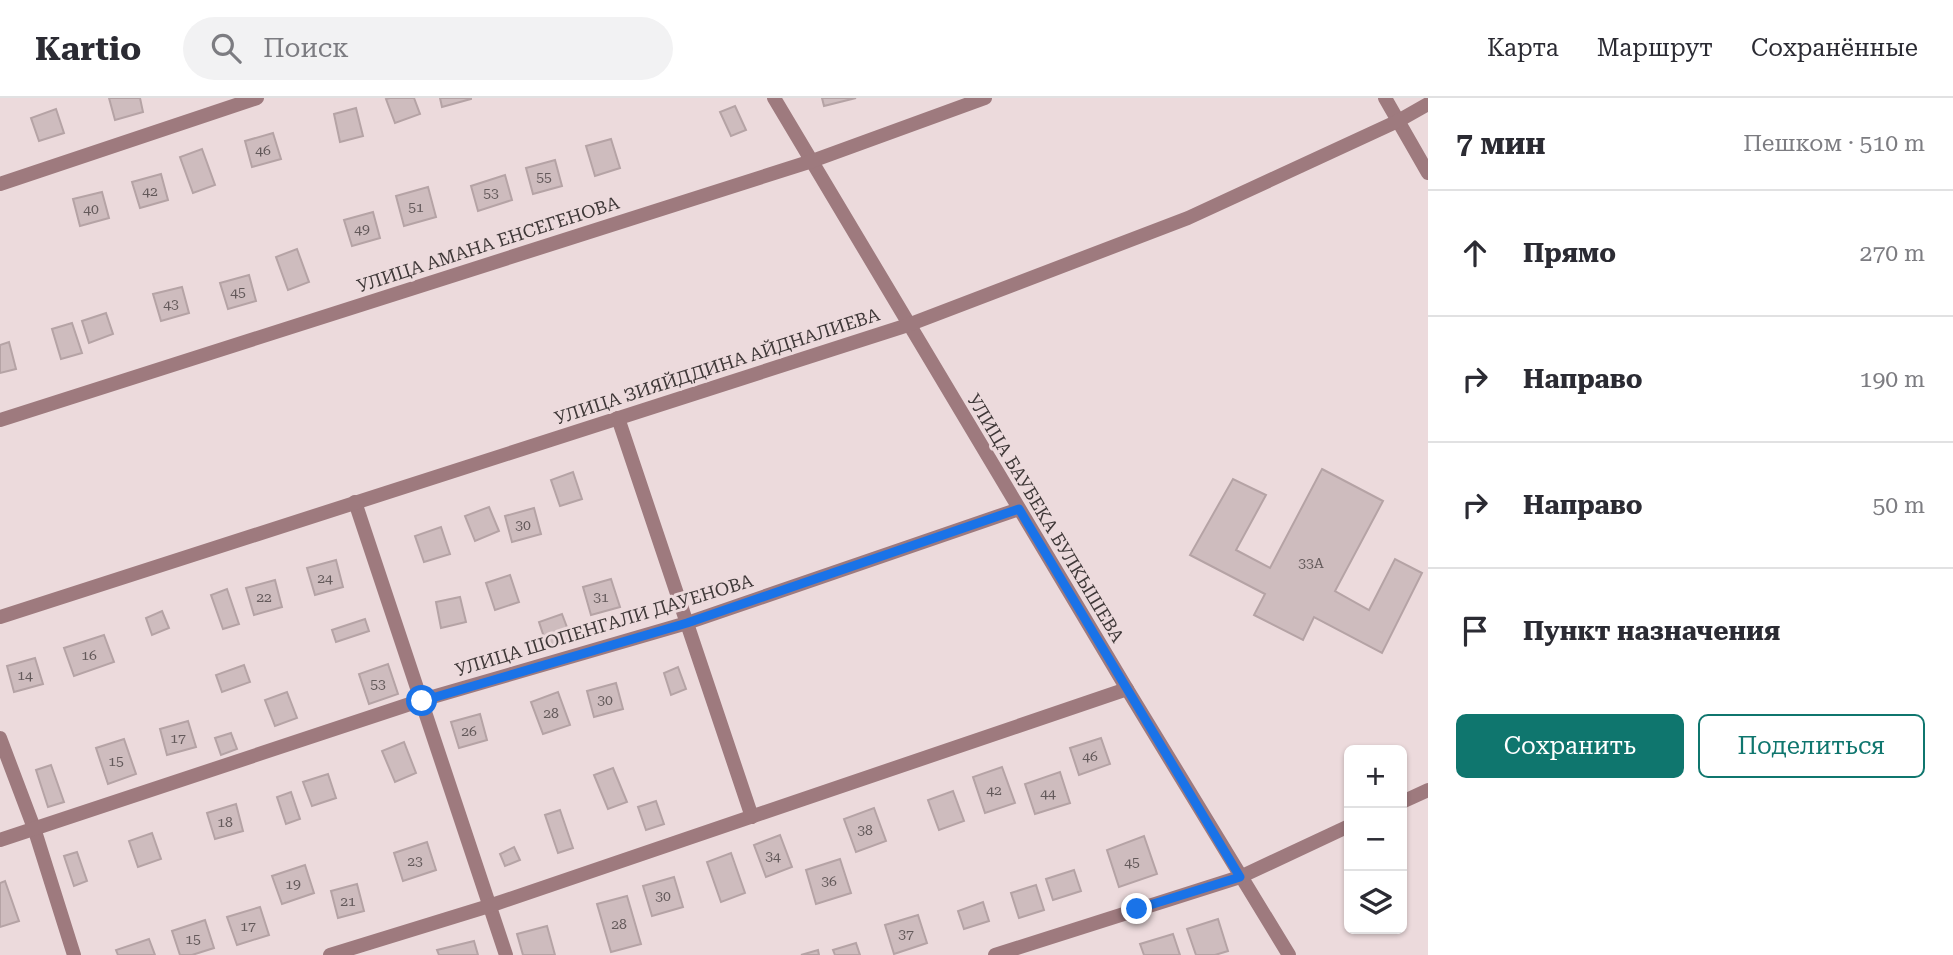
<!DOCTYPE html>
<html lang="ru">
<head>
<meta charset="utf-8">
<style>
  :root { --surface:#fff; --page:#f2f2f3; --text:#2b2b33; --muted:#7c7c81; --line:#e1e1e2; --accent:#0f766e }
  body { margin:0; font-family:"Roboto Serif",serif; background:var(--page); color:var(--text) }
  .controls { position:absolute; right:21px; bottom:21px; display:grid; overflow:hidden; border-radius:10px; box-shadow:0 2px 5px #0004 }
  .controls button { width:63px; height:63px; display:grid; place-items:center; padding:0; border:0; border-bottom:2px solid var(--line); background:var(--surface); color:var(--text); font:35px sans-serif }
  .stop { position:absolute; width:21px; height:21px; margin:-16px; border:5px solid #1a73e8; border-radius:50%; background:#fff }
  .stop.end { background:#1a73e8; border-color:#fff; box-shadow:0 2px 7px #0008 }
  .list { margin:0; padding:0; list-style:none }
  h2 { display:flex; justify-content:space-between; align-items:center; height:91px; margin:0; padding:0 28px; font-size:30px }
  h2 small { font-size:23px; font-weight:400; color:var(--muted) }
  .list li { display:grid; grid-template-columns:46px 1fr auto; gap:21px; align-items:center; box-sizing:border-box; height:126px; padding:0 28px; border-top:2px solid var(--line) }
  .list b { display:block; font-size:26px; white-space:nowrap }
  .list em { font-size:23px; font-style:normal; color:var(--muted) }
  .actions { display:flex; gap:14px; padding:21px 28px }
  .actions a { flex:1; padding:16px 0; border:2px solid var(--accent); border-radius:10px; text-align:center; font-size:24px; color:var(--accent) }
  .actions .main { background:var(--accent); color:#fff }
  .icon { flex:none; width:38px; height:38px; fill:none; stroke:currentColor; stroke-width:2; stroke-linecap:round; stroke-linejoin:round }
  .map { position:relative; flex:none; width:1428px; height:857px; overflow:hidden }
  header { display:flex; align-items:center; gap:42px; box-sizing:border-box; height:98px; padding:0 35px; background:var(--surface); border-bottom:2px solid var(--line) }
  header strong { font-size:33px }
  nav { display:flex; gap:38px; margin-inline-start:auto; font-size:24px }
  .search { width:490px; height:63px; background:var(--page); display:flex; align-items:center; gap:18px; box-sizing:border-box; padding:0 24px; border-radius:38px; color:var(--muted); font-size:26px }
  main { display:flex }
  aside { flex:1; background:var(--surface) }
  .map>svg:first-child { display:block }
</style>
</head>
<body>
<header>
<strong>Kartio</strong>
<div class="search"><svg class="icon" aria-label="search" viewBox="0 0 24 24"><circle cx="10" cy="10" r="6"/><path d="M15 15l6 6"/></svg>Поиск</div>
<nav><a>Карта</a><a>Маршрут</a><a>Сохранённые</a></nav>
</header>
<main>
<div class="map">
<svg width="1428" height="857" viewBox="0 0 1428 857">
  <rect width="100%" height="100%" fill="#ecdadc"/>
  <!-- building -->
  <g fill="#cebcbe" stroke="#b5a3a5" stroke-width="2">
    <polygon points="109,0 140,0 143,14 115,22"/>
    <polygon points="390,0 414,0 420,16 395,25 386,1"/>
    <polygon points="440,0 471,0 471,1 442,9"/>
    <polygon points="822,0 856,0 824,8"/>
    <polygon points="735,8 746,32 731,38 720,14"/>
    <polygon points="356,10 363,38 340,44 334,16"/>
    <polygon points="56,11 64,35 39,43 31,20"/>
    <polygon points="273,35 281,61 252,69 245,43"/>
    <polygon points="611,41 620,70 595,78 586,48"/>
    <polygon points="202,51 215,87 193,95 180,59"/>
    <polygon points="555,62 562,88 533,96 526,70"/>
    <polygon points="161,76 168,102 140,110 132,84"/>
    <polygon points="505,77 512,102 478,113 471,88"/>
    <polygon points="428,89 436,119 404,128 396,98"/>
    <polygon points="102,94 109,120 80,128 73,101"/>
    <polygon points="373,114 380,140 352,148 344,122"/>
    <polygon points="297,151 309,184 288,192 276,159"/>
    <polygon points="249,177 256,203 228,211 220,185"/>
    <polygon points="182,189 189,215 161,223 153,196"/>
    <polygon points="106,215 113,236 89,245 82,223"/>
    <polygon points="72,225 82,255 61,261 52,231"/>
    <polygon points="9,244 16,271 0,275 0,247"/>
    <polygon points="1322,371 1383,403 1335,493 1369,512 1395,461 1422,475 1382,555 1314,519 1303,542 1254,517 1265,496 1190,457 1233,381 1266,397 1236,452 1270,470"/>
    <polygon points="573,374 582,401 560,408 551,382"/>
    <polygon points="489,409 499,433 475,443 465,418"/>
    <polygon points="534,410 541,436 512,444 505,418"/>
    <polygon points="441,429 450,456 424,464 415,438"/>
    <polygon points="336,462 343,489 315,497 307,470"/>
    <polygon points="510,477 519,504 495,512 486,485"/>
    <polygon points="611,481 620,509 591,517 583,489"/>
    <polygon points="275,482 282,509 254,517 246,490"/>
    <polygon points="227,491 239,526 223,531 211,497"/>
    <polygon points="460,499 466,524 441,530 436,504"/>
    <polygon points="162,513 169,530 152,537 146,520"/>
    <polygon points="562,516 571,540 547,548 539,524"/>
    <polygon points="365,521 369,533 336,544 332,532"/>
    <polygon points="104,537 114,564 74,578 64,550"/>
    <polygon points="35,560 43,586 14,594 7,568"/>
    <polygon points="388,566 398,596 369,606 359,576"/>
    <polygon points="244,567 250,584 222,594 216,577"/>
    <polygon points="678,569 686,591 671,597 664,575"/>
    <polygon points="616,585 623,611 594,619 587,593"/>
    <polygon points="287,594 297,620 275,628 265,602"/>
    <polygon points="558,594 570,627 543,636 531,604"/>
    <polygon points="480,616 487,642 459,650 451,624"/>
    <polygon points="188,623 196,649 167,657 160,631"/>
    <polygon points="231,635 237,651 221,657 215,640"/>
    <polygon points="1101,640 1110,666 1079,677 1070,650"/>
    <polygon points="124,641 136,676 108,686 96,650"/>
    <polygon points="404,644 416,675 395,684 382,653"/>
    <polygon points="51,667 64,704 48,709 36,672"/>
    <polygon points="1002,669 1015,705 985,715 973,679"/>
    <polygon points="613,670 627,704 608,711 594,677"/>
    <polygon points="1060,674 1070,705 1035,716 1025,686"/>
    <polygon points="328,676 336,700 312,708 303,684"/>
    <polygon points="953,693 964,723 939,732 928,702"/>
    <polygon points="291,694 300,721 286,726 277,699"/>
    <polygon points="656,703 664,726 646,732 638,709"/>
    <polygon points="236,706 243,733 215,741 207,715"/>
    <polygon points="874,710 886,743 856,754 844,721"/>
    <polygon points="560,712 573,750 558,755 545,717"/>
    <polygon points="152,735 161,761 138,769 129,743"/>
    <polygon points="780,737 792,769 766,779 754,747"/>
    <polygon points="1144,738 1157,776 1119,789 1107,752"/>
    <polygon points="427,744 436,772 403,783 394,755"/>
    <polygon points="514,749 520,762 505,768 500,756"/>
    <polygon points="77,754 87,783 74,788 64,758"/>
    <polygon points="731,755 745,795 721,804 707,764"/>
    <polygon points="840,761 851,795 816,806 806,772"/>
    <polygon points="305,767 314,795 282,806 272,778"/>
    <polygon points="1074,772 1081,793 1053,802 1046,781"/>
    <polygon points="674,779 683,809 652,818 643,788"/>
    <polygon points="5,783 19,823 0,829 0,785"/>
    <polygon points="357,786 364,813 338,820 331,793"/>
    <polygon points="1036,787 1044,812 1019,820 1011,795"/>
    <polygon points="627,798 641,846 611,854 597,806"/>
    <polygon points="983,804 989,823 964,831 958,813"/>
    <polygon points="260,809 269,837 237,847 227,819"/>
    <polygon points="918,817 927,845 894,856 885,827"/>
    <polygon points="1218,821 1228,853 1215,857 1196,857 1187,831"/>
    <polygon points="205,822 214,850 192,857 180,857 172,833"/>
    <polygon points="547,828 555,857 523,857 517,836"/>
    <polygon points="1173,836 1180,857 1144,857 1140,846"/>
    <polygon points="149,841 155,857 118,857 116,852"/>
    <polygon points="474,843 478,857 439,857 437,852"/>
    <polygon points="856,845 860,857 835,857 833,852"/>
    <polygon points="818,852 819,857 801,857"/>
  </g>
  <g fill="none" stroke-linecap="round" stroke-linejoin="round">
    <!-- minor -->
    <g stroke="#9e7a7e" stroke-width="14">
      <polyline points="774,0 1127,591 1289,857"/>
      <polyline points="1385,0 1428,75"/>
      <polyline points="0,86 257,0"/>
      <polyline points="618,320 752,719"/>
      <polyline points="0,322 812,63 985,0"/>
      <polyline points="355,404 506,857"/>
      <polyline points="0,519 908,227 1188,120 1398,23 1428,6"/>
      <polyline points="0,640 34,730 74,857"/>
      <polyline points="1402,704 1428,692"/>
      <polyline points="0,742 422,602 687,525 1019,411"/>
      <polyline points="330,857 489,808 1127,591"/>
      <polyline points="995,857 1240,779 1349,728"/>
    </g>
  </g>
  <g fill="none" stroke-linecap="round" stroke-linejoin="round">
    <!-- route -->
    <polyline stroke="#1a73e8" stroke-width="9" points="422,603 687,525 1019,411 1240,779 1137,811"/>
  </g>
  <g text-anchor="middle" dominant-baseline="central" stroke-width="6" stroke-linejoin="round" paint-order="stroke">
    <!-- number labels -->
    <g font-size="14" fill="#63595a">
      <text x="263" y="52">46</text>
      <text x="544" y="79">55</text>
      <text x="150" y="93">42</text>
      <text x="491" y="95">53</text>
      <text x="416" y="109">51</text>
      <text x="91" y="111">40</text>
      <text x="362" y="131">49</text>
      <text x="238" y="194">45</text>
      <text x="171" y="206">43</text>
      <text x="523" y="427">30</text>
      <text x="1311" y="465">33А</text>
      <text x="325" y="480">24</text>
      <text x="264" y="499">22</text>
      <text x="601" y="499">31</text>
      <text x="89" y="557">16</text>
      <text x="25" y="577">14</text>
      <text x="378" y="586">53</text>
      <text x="605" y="602">30</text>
      <text x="551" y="615">28</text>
      <text x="469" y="633">26</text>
      <text x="178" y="640">17</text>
      <text x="1090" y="658">46</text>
      <text x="116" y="663">15</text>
      <text x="994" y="692">42</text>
      <text x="1048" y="695">44</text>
      <text x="225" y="724">18</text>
      <text x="865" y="732">38</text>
      <text x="773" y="758">34</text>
      <text x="415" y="763">23</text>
      <text x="1132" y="764">45</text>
      <text x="829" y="783">36</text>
      <text x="293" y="786">19</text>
      <text x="663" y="798">30</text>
      <text x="348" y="803">21</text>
      <text x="619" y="826">28</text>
      <text x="248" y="828">17</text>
      <text x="906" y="836">37</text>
      <text x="193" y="841">15</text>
    </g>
    <!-- street labels -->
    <g font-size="18" fill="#3f3838" stroke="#ecdadc">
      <text transform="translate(488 146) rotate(-18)">УЛИЦА АМАНА ЕНСЕГЕНОВА</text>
      <text transform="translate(717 268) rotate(-18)">УЛИЦА ЗИЯЙДДИНА АЙДНАЛИЕВА</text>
      <text transform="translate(1046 420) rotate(59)">УЛИЦА БАУБЕКА БУЛКЫШЕВА</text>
      <text transform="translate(604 527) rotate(-17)">УЛИЦА ШОПЕНГАЛИ ДАУЕНОВА</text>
    </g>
  </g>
</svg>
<div class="controls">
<button>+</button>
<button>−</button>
<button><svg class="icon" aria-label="layers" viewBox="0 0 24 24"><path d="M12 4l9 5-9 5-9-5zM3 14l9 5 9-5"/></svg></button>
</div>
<div class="stop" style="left:422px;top:603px"></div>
<div class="stop end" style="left:1137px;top:811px"></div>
</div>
<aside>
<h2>7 мин<small>Пешком · 510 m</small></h2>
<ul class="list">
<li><svg class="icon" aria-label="ahead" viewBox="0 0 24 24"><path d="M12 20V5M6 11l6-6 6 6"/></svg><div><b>Прямо</b></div><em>270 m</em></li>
<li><svg class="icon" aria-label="right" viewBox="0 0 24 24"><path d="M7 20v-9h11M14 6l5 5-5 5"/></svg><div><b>Направо</b></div><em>190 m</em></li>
<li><svg class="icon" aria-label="right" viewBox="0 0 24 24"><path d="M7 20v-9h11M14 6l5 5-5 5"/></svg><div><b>Направо</b></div><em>50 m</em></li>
<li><svg class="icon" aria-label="arrive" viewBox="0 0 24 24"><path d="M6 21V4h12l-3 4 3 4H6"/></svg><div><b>Пункт назначения</b></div></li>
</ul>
<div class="actions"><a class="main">Сохранить</a><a>Поделиться</a></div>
</aside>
</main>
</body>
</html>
